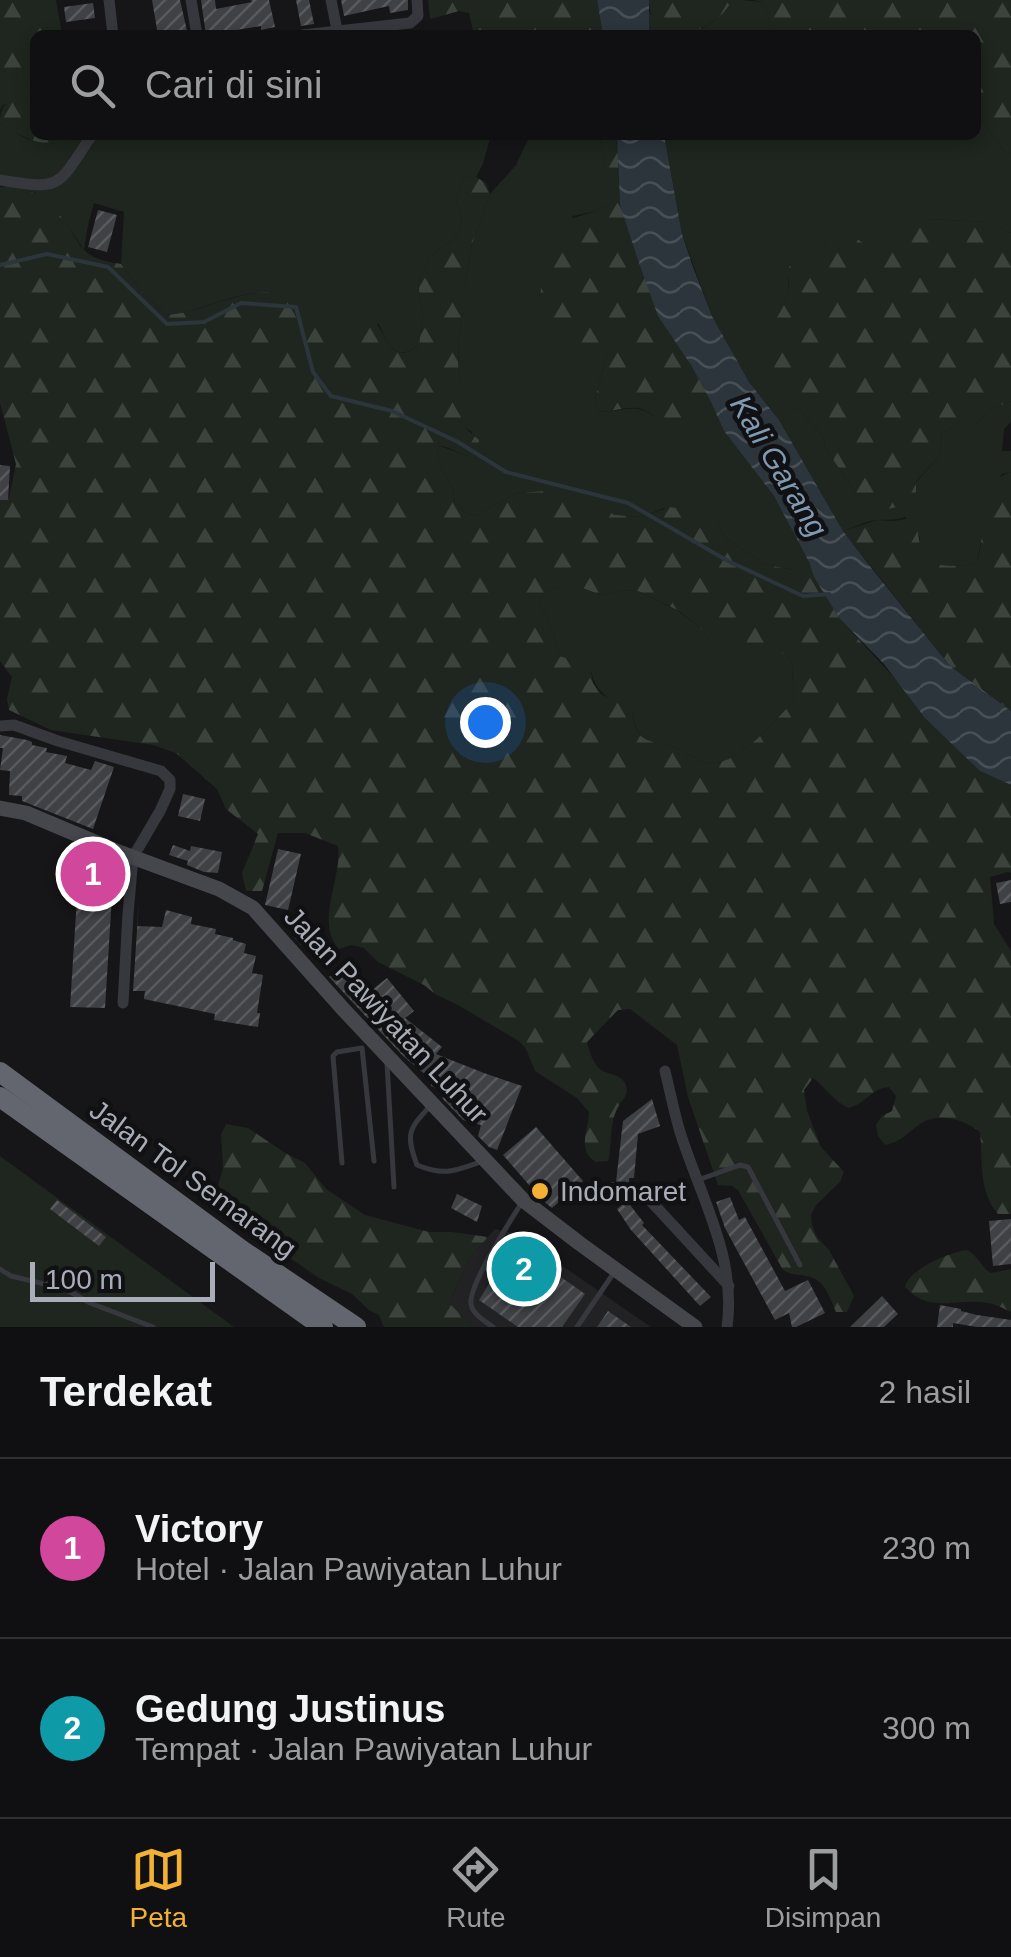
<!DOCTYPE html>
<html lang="id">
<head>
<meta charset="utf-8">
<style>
  :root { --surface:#101012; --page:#19191b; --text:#f1f3f6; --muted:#9c9d9f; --line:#303032; --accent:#f2b134 }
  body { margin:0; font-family:Arial,sans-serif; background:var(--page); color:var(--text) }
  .scale { position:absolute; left:30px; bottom:25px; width:185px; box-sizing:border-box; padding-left:10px; border:5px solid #a8adb8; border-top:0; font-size:28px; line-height:35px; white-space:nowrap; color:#a8adb8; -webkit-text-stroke:8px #111113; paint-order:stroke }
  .you { position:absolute; left:485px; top:722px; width:35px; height:35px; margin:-25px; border:8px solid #fff; border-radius:50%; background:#1a73e8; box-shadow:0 0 0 15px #1a73e833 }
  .badge { display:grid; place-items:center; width:65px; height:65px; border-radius:50%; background:var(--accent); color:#fff; font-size:32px; font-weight:700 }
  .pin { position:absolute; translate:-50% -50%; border:5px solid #fff; box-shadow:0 2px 10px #0006 }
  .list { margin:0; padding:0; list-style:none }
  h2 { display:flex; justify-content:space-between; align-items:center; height:130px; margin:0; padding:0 40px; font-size:42px }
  h2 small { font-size:32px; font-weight:400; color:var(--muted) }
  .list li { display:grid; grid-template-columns:65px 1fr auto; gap:30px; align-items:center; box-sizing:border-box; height:180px; padding:0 40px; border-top:2px solid var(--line) }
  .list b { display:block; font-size:38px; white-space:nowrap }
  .list p { margin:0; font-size:32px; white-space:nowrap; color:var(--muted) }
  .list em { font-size:32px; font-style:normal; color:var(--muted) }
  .icon { flex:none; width:55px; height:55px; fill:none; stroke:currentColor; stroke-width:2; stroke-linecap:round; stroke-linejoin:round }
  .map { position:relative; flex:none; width:1011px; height:1327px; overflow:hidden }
  .search { position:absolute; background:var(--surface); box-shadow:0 5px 15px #0003; left:30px; right:30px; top:30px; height:110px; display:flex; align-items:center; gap:25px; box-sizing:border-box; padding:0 35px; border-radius:15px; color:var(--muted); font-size:38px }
  .sheet { height:490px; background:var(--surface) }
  nav { display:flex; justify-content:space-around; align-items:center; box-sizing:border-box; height:140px; border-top:2px solid var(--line); background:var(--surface); font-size:28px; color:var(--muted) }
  nav a { display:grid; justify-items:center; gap:5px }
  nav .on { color:var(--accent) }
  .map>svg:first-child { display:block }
</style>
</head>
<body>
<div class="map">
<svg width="1011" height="1327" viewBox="0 0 1011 1327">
  <defs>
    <pattern id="forest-firs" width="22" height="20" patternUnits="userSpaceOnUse" patternTransform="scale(2.5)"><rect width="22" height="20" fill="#1e261f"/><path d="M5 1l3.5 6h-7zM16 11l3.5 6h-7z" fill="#3c433d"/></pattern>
    <pattern id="water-waves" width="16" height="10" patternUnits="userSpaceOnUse" patternTransform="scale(2.5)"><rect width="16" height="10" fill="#2c353c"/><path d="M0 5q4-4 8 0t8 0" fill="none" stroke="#485056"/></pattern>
    <pattern id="building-hatch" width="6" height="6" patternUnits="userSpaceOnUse" patternTransform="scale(2.5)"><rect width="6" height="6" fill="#404145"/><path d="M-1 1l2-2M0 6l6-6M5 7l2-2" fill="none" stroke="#595a5e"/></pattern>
  </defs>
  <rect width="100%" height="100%" fill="#161618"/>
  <!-- built -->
  <polygon fill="#222225" points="495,1229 516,1234 651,1327 473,1327 449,1303 470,1257"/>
  <!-- grass -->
  <g fill="#1e261f">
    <path d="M 741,0 L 764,2 L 773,35 L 649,35 L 649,12 C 653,17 655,22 659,26 C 681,46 718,24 730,4 Z"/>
    <polygon points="0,69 14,76 33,92 32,97 3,105 0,110"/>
    <path d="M 976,112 L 1003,150 L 1011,154 L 1011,233 L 988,222 L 925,219 L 898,245 L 874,252 C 836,216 817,251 788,278 L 788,298 L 766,338 L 790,405 L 801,411 L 823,436 L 825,448 L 856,493 L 916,494 L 916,482 L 940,455 L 942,432 L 964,424 L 976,424 L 993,408 L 1011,401 L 1011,422 L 1004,429 L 1002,451 L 1011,451 L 1011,472 L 1002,474 L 990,494 L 977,562 C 963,568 935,567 922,559 L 919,549 L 920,537 L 905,517 C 894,521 889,519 878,520 C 866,521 854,527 843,531 L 779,420 L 749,382 L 712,316 L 682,234 L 664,135 L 976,135 Z"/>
    <path d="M 0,124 L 27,139 L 69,143 L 72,135 L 491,135 L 483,164 L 476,177 L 465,178 L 456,199 L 462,220 L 459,231 L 452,240 L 430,257 L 418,284 L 423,314 L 419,345 C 396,363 388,345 379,324 C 368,325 351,330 340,328 C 314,322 308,296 273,293 C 236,289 202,313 166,315 L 141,291 L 121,264 L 124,212 L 94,203 L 88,225 L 84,250 L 68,226 L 34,192 L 3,186 L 0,173 Z"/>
    <path d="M 530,135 L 599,135 L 605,165 L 605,205 L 596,211 L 573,216 L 539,296 L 564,342 C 581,340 594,345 607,356 L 595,399 L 598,411 C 619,414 635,401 653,416 L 701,410 L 712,402 L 724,431 L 774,496 L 809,562 L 794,570 L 764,564 L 728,540 L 717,525 L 664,508 L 642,517 L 615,515 L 544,491 L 516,493 L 475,516 L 464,512 L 455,504 L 452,486 L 443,472 L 437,452 L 440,446 L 471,457 L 472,432 L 461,425 L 461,387 L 458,364 L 459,333 L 464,311 L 464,288 L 472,244 L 490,194 L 516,165 Z"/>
    <path d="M 557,587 L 580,587 L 601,595 L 626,590 L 638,591 L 678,611 L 696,624 L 712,642 L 786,654 L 792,664 L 794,701 C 774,721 738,767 708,763 C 695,761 686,750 673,747 C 645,739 638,744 632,711 C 612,702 596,694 591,671 L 559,656 L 554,634 L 539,601 L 547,590 Z"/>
    <polygon points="0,1156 234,1327 0,1327"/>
  </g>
  <!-- forest -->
  <g fill="url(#forest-firs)" fill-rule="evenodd">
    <path d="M 0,0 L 56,0 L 62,35 L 35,35 L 35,135 L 72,135 L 69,143 C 45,149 20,136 0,124 C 0,99 10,103 32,97 L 33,92 L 14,76 L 0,69 Z"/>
    <polygon points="428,0 597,0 603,35 474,35 469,13 459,11 430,19"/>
    <path d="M 649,0 L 747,0 L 730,4 C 711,35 650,54 649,0 Z"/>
    <polygon points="754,0 1011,0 1011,154 1003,150 976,112 976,35 773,35 764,2"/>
    <path d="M 599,135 L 617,135 L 620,205 L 691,365 L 712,402 C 697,414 680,425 660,419 C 651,416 647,409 638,408 C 624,406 612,413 598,411 L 595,399 L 607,356 C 590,342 574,338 553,348 L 540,329 L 538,318 L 537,307 L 542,285 L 540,263 L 564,221 L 596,211 L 605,205 L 605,165 Z"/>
    <path d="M 476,177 L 486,183 L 490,194 L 472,244 L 464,288 L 464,311 L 459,333 L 458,364 L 461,387 L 461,424 L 479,440 L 477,457 C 464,458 453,447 440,446 L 437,452 L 443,472 L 452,486 L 455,504 L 464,512 L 475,516 L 516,493 L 544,491 L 581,499 L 615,515 L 642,517 L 670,507 L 702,513 L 717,525 L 728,540 L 764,564 L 793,570 L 809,562 L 814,577 L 839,618 L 980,771 L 1011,785 L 1011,873 L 1008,872 L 990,877 L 994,924 L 1011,951 L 1011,1214 L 998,1214 C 978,1191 983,1160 980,1132 C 964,1119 938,1112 920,1124 C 907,1133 901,1142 885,1145 L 878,1136 L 876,1125 L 882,1116 L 892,1111 L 896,1096 L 889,1087 C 869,1089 868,1103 848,1108 C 834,1101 826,1088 813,1078 L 804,1090 L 807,1111 L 821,1147 L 844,1172 L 840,1182 L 816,1205 L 811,1215 L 812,1226 L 817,1237 L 829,1250 L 854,1296 L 847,1312 L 836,1312 C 829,1296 825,1279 806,1276 C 796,1274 791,1275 783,1270 L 738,1190 L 732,1186 L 718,1185 L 688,1097 L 677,1045 L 630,1009 L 618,1010 L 587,1042 C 589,1051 593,1064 601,1070 C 609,1075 623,1074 626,1086 C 629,1095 622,1100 618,1107 C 608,1126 613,1143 608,1161 L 596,1162 C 576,1150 589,1130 589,1112 L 577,1098 L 535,1071 L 526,1049 L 519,1041 L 458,1005 L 435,994 L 424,985 L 378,962 L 364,948 L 351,945 L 339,949 C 314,921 343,878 338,846 L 305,833 L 278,833 L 262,891 L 246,891 L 242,873 L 258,834 L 226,809 L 217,789 L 176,753 L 153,745 L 51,730 L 9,710 L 7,699 L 12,677 L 0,661 L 0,499 L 9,498 L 16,464 L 0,403 L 0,187 C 31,185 48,198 66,223 C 72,231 77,243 84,250 C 94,260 108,262 121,264 L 141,291 L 166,315 C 208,313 254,279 296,298 C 305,302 313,312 321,317 C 327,322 334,325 341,328 L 351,321 L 374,320 C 388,337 392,367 419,345 L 423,314 L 418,284 L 430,257 L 452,240 L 459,231 L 462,220 L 456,199 L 465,178 ZM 557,587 L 580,587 L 601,595 L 626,590 L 638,591 L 679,611 L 696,624 L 712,642 L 723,648 L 735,651 L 786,654 L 792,664 L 794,701 C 774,721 738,767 708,763 C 695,761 686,750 673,747 C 646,739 637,744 632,711 L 601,694 L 593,683 L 591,671 L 582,663 L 559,656 L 554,634 L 539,601 L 547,590 Z"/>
    <polygon points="925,219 989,222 1011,233 1011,401 993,408 976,424 964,424 942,432 940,455 916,481 916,494 911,504 888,509 876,508 856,493 825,448 823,436 801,411 790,405 775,388 772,378 766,337 788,298 789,267 796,257 803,249 813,244 824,244 834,236 845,235 856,238 874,251 898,245 906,236 905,225 914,220"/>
    <path d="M 1011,472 L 1011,711 L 950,666 L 843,531 L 877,520 L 894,521 L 911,518 C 921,531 918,544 923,559 C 937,567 962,568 977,562 C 986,536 979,480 1011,472 Z"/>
    <polygon points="226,1124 248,1128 285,1153 305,1163 326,1189 365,1215 429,1232 452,1232 488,1237 470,1257 449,1303 473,1327 384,1327 379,1315 369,1310 352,1294 319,1278 270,1244 249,1234 230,1221 224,1212 216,1192 223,1168 221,1135"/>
    <path d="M 966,1250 C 978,1254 980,1267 991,1273 L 1011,1269 L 1011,1312 C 1004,1309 996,1304 988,1303 C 956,1297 931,1315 905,1287 C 909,1269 948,1253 966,1250 Z"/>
  </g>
  <!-- water -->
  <g fill="url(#water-waves)">
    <polygon points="597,0 649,0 649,35 603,35"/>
    <polygon points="617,135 664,135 682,234 693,267 712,316 749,382 779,420 843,531 873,570 950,666 1011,711 1011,785 980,771 925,718 884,664 839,618 814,577 809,562 774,496 724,431 711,402 691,365 658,316 638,260 620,205"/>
  </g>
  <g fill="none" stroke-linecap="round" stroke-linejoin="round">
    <!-- stream -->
    <polyline stroke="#2c353c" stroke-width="4" points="0,265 47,254 108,267 167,324 204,322 241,303 296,307 313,372 331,396 392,411 458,442 506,472 628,503 728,561 803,596 829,594"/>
  </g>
  <!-- building -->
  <g fill="url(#building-hatch)">
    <polygon points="152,0 180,0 188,35 158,35"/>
    <polygon points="201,0 215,0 216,9 252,2 251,0 269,0 275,27 261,30 261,26 206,35"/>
    <polygon points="296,0 309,0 314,24 301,26"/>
    <polygon points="341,0 408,0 408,10 390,13 389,6 344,16"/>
    <polygon points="93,3 95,18 66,22 64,7"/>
    <polygon points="98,210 117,215 107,252 88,247"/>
    <polygon points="0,465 10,466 8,500 0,500"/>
    <polygon points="0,735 27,740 32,742 32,745 47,748 46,752 67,756 65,763 91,770 95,761 114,767 93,829 22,801 22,796 9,795 10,771 0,770 3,748 0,748"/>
    <polygon points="183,794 205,799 200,821 178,816"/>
    <polygon points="173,845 190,851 191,846 222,852 218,873 204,872 187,865 188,861 169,855"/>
    <polygon points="278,849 301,854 288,910 265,905"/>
    <polygon points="1011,880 1011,902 1000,904 996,883"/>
    <polygon points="112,896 105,1008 70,1007 77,898"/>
    <polygon points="139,900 137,926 162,927 166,910 192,917 191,924 216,929 215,934 233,938 233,940 246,944 244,953 256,956 252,973 263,975 257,1013 260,1013 258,1027 214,1020 215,1014 144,999 145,991 133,991"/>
    <polygon points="306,919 317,933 301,945 290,932"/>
    <polygon points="350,963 362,982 364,981 372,990 387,978 414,1011 405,1018 442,1047 436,1054 484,1073 522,1086 497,1150 489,1147 478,1136 481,1125 463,1120 442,1098 449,1093 431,1086 432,1080 403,1056 329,977"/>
    <polygon points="652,1099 660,1126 638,1134 634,1178 629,1178 630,1192 611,1192 610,1182 616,1182 623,1121"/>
    <polygon points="536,1127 583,1181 552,1208 542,1200 503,1155"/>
    <polygon points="457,1194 482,1206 477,1222 451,1208"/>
    <polygon points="730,1197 739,1220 745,1217 785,1291 808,1280 825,1313 796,1327 792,1327 789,1313 775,1320 725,1228 716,1202"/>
    <polygon points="57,1200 106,1237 99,1246 50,1209"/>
    <polygon points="627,1201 644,1223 642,1225 711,1297 700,1306 631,1230 617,1209"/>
    <polygon points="1011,1219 1011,1264 993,1266 989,1221"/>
    <polygon points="514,1244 585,1294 562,1327 518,1327 479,1300"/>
    <polygon points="882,1296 898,1314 884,1327 850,1327"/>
    <polygon points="940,1305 961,1309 961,1311 977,1315 1011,1320 1011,1327 977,1327 953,1323 953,1327 937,1327"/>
    <polygon points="608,1311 631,1327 597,1327"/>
  </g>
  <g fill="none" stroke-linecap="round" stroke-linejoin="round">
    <!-- service -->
    <g stroke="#37383d" stroke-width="5">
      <polyline points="387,1063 394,1187"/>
      <path d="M 431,1105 C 409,1129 405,1133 417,1165 C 445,1177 457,1170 483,1161"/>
      <polyline points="342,1163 333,1056 337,1052 362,1048 374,1161"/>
      <polyline points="698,1180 740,1165 748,1167 800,1265"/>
      <polyline points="0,1269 11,1276 65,1289 90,1303 153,1327"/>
      <path d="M 493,1327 C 485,1321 473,1315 471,1304 C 468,1286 511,1220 522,1202"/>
      <polyline points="577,1327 615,1271"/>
    </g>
    <!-- minor -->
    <g stroke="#37383d" stroke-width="11">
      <polyline points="109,0 113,35"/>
      <polyline points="191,0 197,35"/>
      <polyline points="331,0 337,30"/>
      <polyline points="302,35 410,23 418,16 417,0"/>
      <path d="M 0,180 C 64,191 57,186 92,135"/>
      <polyline points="0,726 14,725 58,741 161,771 170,780 170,789 160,811 133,857 128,914 123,1003"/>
      <path d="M 665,1071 C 670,1091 674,1112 680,1132 C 700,1196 737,1257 727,1327"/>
      <polyline points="647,1197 729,1286"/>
    </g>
    <!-- secondary -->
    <polyline stroke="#45474d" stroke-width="15" points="0,808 26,813 116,851 219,889 253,908 343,1009 523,1200 579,1243 695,1327"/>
    <!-- motorway -->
    <g stroke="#63666e" stroke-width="20">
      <polyline points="0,1072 243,1251 356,1327"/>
      <polyline points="0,1097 323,1327"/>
    </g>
  </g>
  <!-- markers -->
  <circle fill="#f2b134" stroke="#111113" stroke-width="4" cx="540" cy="1191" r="10"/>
  <g text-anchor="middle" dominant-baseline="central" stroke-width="9" stroke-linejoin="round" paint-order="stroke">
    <!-- street labels -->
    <g font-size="28" fill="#a8adb8" stroke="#111113">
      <text transform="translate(386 1015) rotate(47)">Jalan Pawiyatan Luhur</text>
      <text transform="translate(193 1179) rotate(36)">Jalan Tol Semarang</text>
    </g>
    <!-- poi labels -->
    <g font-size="28" fill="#a8adb8" stroke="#111113" text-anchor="start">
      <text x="560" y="1191">Indomaret</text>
    </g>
    <!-- water labels -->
    <g font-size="30" font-style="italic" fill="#7f9bb3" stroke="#111113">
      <text transform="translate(779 466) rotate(59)">Kali Garang</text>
    </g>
  </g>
</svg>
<div class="scale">100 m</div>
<div class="you"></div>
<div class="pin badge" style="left:93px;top:874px;background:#d1479c">1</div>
<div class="pin badge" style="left:524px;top:1269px;background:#0f9aa8">2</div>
<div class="search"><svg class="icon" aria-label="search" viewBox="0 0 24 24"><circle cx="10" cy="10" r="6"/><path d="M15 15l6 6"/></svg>Cari di sini</div>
</div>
<section class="sheet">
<h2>Terdekat<small>2 hasil</small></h2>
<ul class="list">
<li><span class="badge" style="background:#d1479c">1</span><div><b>Victory</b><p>Hotel · Jalan Pawiyatan Luhur</p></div><em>230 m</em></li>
<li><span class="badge" style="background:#0f9aa8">2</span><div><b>Gedung Justinus</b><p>Tempat · Jalan Pawiyatan Luhur</p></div><em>300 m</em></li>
</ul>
</section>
<nav>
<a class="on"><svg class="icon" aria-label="map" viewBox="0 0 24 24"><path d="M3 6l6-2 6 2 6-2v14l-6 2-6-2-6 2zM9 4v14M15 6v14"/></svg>Peta</a>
<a><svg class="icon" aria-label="directions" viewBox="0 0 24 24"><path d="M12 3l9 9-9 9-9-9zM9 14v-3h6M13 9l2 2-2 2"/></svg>Rute</a>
<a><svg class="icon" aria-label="saved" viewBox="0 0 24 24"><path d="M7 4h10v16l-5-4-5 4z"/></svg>Disimpan</a>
</nav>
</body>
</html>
